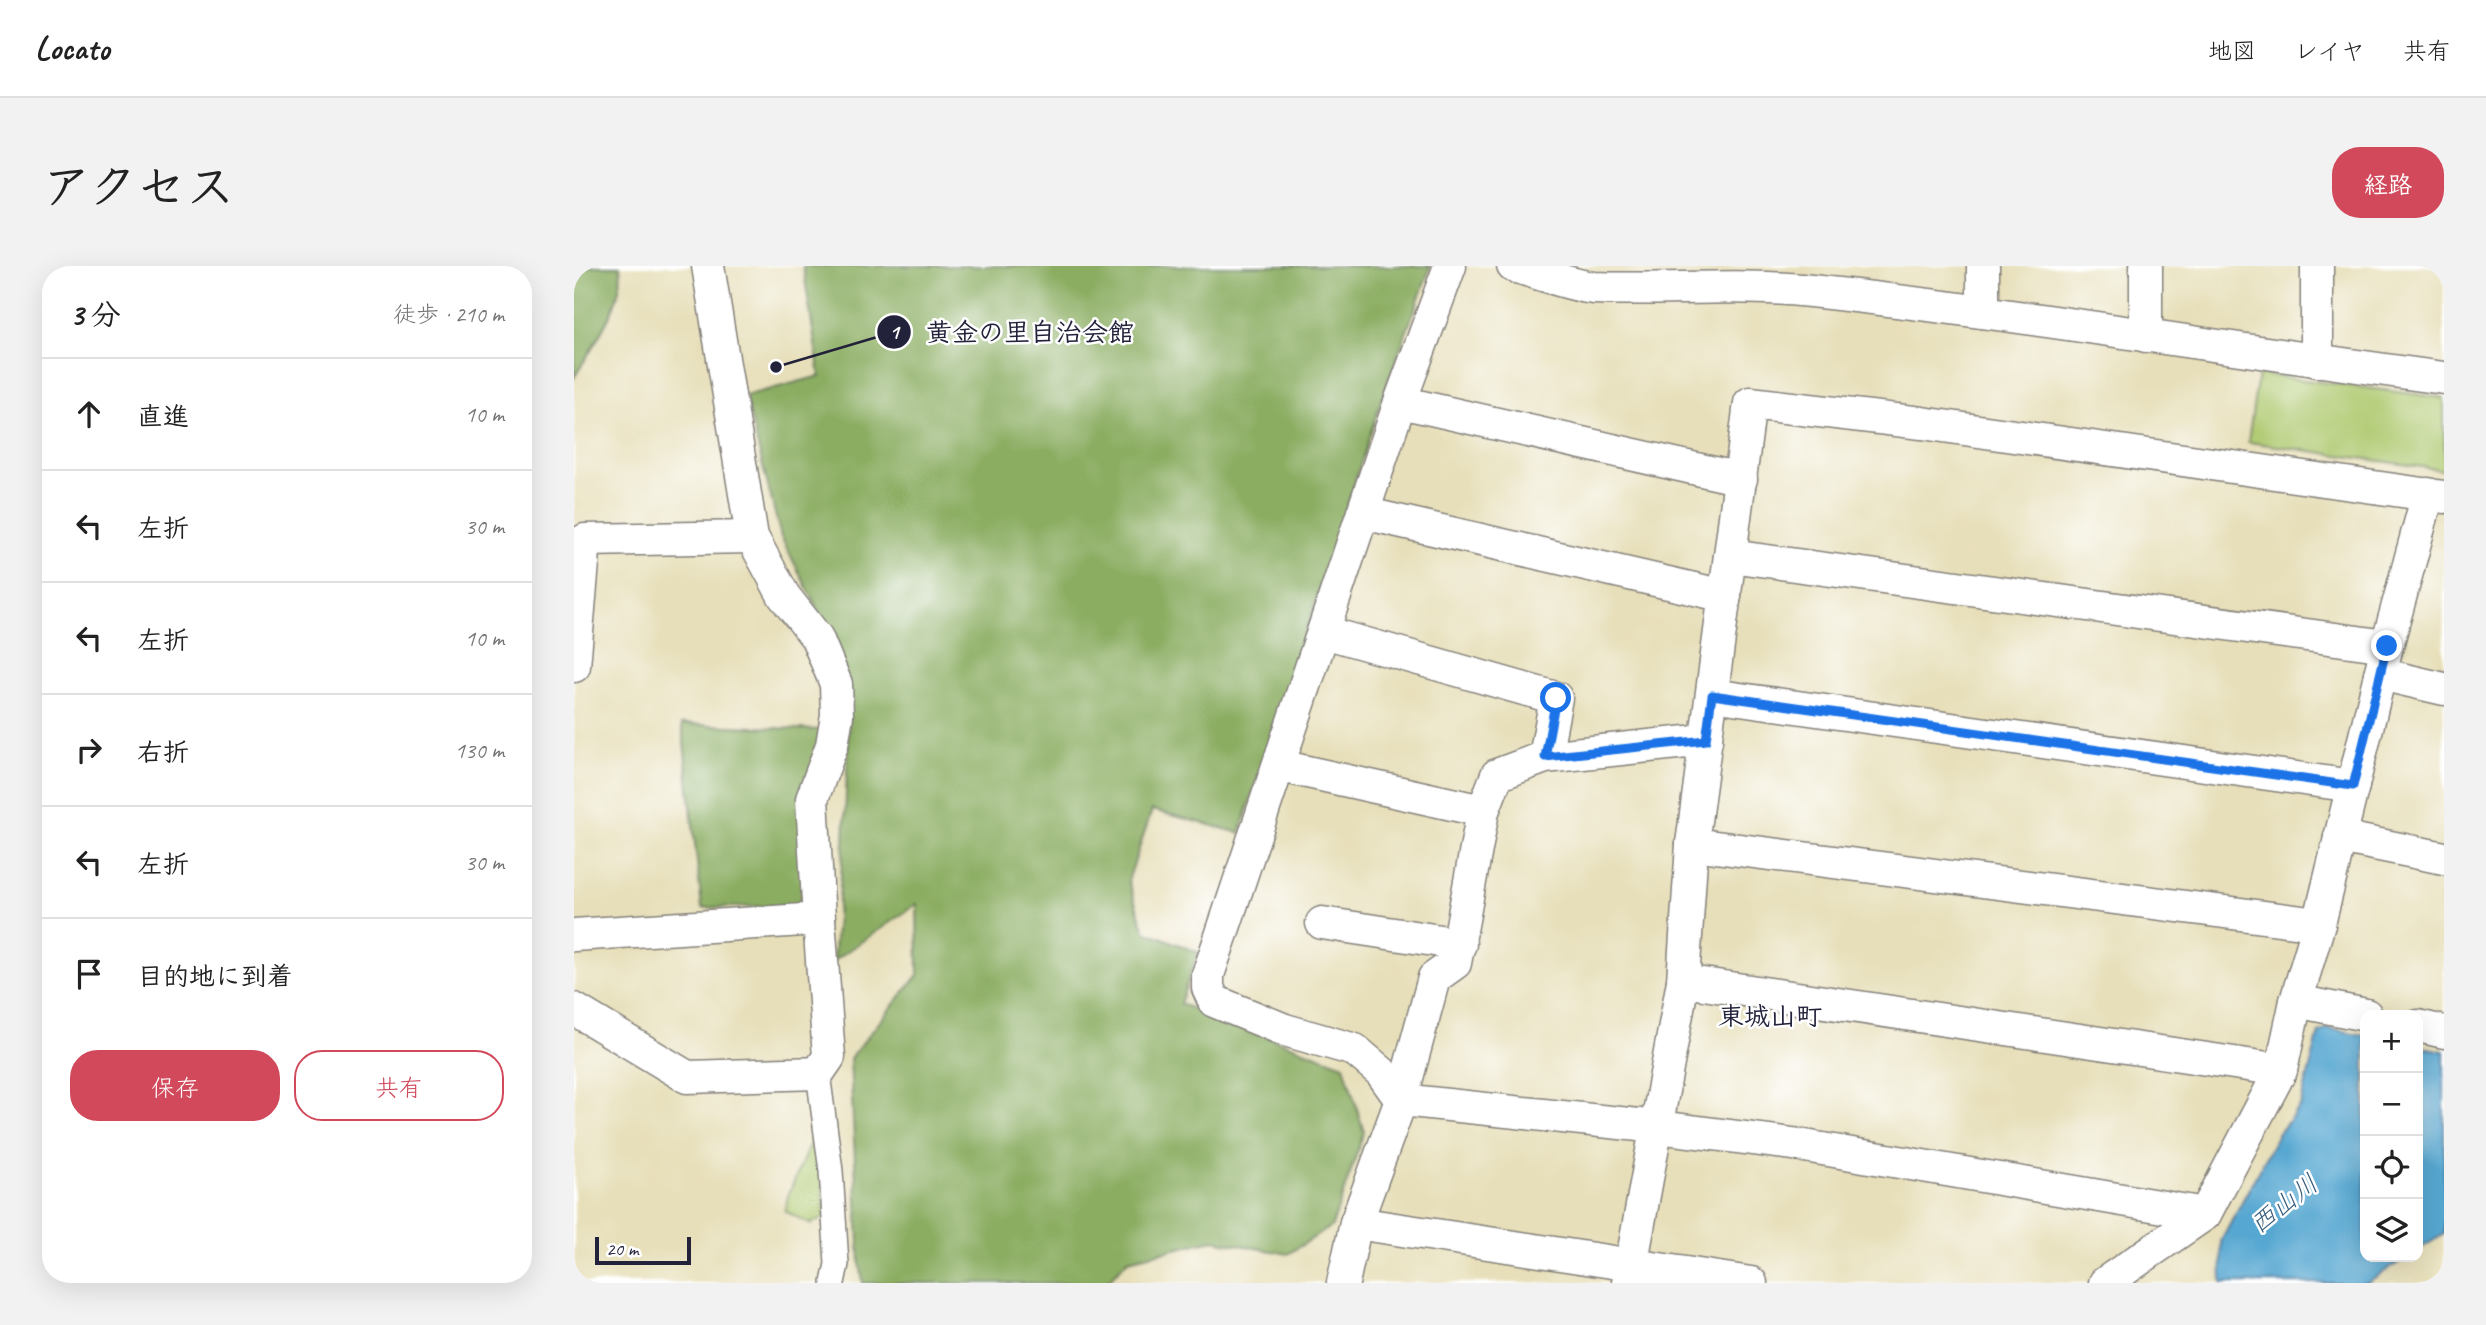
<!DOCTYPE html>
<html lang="ja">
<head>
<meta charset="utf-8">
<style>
  :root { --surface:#fff; --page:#f2f2f2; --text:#222; --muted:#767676; --line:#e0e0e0; --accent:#d1495b }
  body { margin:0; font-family:Caveat,"Klee One",sans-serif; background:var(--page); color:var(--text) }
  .controls { position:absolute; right:21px; bottom:21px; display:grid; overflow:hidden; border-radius:14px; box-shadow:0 7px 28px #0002 }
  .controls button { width:63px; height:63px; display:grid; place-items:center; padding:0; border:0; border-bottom:2px solid var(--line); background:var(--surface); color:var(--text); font:35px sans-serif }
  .scale { position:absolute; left:21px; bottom:18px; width:96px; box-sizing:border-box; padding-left:7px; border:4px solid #22223b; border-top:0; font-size:19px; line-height:24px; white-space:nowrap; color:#22223b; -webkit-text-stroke:5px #fff; paint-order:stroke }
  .stop { position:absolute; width:21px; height:21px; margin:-16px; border:5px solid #1a73e8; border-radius:50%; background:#fff }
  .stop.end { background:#1a73e8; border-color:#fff; box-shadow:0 2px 7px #0008 }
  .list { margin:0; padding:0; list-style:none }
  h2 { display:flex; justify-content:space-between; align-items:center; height:91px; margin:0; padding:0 28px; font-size:30px }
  h2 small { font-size:23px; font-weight:400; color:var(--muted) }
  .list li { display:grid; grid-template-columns:46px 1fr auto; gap:21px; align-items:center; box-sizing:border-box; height:112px; padding:0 28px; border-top:2px solid var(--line) }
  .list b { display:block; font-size:26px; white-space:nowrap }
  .list em { font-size:23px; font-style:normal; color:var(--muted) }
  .actions { display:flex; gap:14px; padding:21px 28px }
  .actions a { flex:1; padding:16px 0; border:2px solid var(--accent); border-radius:28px; text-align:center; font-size:24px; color:var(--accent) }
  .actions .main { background:var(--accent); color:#fff }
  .icon { flex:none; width:38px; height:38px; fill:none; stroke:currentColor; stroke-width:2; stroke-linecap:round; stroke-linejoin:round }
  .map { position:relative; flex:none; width:1870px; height:1017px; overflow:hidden; border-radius:28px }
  header { display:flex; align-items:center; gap:42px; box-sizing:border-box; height:98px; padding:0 35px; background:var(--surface); border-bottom:2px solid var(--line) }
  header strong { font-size:33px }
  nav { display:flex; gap:38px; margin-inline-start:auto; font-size:24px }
  .intro { display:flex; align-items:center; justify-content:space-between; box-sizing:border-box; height:168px; padding:0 42px }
  h1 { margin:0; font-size:49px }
  .button { padding:18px 32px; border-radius:28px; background:var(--accent); color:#fff; font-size:24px; font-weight:700 }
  main { display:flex; gap:42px; padding:0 42px }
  aside { flex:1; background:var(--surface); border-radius:28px; box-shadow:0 7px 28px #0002 }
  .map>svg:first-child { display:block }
</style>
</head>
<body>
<header>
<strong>Locato</strong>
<nav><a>地図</a><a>レイヤ</a><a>共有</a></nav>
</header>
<div class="intro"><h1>アクセス</h1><a class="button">経路</a></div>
<main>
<aside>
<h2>3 分<small>徒歩 · 210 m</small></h2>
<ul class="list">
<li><svg class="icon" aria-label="ahead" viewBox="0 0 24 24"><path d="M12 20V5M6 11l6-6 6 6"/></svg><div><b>直進</b></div><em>10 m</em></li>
<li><svg class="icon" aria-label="left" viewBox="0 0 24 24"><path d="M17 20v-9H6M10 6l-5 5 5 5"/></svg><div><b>左折</b></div><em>30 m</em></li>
<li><svg class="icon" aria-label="left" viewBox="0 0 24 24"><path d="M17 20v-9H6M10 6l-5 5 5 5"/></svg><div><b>左折</b></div><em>10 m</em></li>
<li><svg class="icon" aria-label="right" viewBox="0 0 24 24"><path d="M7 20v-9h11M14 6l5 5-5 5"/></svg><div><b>右折</b></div><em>130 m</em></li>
<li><svg class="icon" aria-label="left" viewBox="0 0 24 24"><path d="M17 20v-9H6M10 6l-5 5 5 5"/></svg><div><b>左折</b></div><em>30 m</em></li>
<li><svg class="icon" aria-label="arrive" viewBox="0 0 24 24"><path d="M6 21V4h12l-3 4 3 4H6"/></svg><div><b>目的地に到着</b></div></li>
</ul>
<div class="actions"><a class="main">保存</a><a>共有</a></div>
</aside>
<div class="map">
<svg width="1870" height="1017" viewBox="0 0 1870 1017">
  <rect width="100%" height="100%" fill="#fff"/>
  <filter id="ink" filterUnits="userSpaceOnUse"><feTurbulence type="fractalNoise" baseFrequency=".0143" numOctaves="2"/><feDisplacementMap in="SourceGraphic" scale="14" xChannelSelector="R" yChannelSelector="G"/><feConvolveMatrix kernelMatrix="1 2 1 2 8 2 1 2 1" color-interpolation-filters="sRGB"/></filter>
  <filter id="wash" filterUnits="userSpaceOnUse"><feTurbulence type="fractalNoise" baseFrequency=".00686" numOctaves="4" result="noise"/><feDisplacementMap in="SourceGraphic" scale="28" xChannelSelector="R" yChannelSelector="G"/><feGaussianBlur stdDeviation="1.57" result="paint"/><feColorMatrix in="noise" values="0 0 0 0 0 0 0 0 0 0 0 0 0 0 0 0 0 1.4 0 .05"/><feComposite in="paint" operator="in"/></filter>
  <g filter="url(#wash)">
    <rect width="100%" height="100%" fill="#e7dfb9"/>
    <!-- green -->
    <g fill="#afc96f" stroke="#687655" stroke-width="2">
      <polygon points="1684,108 1870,132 1870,204 1674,176"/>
      <polygon points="245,856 251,951 236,958 211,945 214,930"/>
    </g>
    <!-- forest -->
    <g fill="#8bad62" stroke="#56684e" stroke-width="2">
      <path d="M 0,0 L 46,0 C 52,36 17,82 0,112 Z"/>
      <polygon points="229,0 857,0 809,129 666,567 578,544 554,615 571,665 624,686 606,738 770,799 790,866 758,960 714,988 639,974 554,994 532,1017 289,1017 286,998 276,792 344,709 343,638 259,695 270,577 275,455 257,369 207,271 171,130 246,110"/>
      <polygon points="108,458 247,464 229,639 128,642"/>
    </g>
    <!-- water -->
    <g fill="#57a7d1" stroke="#3c6486" stroke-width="2">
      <polygon points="1754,762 1791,769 1791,991 1834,991 1792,1017 1648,1017 1647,975 1704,868 1726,841 1745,767"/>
      <polygon points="1844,780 1870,785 1870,968 1844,984"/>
    </g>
  </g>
  <g filter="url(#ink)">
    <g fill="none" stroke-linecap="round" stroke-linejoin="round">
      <defs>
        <polyline id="pedestrian" points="244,807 257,905 263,998 259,1017"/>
        <g id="minor">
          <polyline points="876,0 826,136 634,709 634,722 640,735 711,764 781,784 807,806 827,834 1084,861 1219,878 1631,948"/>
          <path d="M 939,0 C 962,6 998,20 1020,22 C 1092,25 1165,17 1237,25 C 1449,48 1659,84 1870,112"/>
          <polyline points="1409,0 1409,46"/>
          <polyline points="1572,0 1572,70"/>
          <polyline points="1743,0 1743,95"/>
          <polyline points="826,136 1167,213"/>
          <polyline points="789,247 1151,330"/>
          <polyline points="1156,290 1813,380"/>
          <polyline points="750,366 982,432 971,491"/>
          <polyline points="0,400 11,274 178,271"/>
          <polyline points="1806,408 1870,423"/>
          <polyline points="1138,429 1779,520"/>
          <polyline points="706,500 909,545"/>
          <polyline points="1766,571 1870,592"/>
          <polyline points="1118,578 1745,658"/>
          <polyline points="748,657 886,678"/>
          <polyline points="0,669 245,653 238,533 258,479 263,449 262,418 243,372 210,330 178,271 134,0"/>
          <polyline points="1109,715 1707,804"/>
          <polyline points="1722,735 1792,749"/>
          <polyline points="0,743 113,811 244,807 255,791 245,653"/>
          <polyline points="1844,760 1870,766"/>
          <polyline points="782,957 1177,1017"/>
          <polyline points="769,1017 782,957 827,834 860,712 881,697 909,545 923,509 971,491 1132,474"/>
          <polyline points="1054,1017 1109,715 1118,578 1176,137 1348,157 1870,231"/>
          <polyline points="1531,1017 1631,948 1707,804 1722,735 1745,658 1813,380 1854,228"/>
        </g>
      </defs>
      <!-- pedestrian casing -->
      <use href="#pedestrian" stroke="#84807a" stroke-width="26"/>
      <!-- minor casing -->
      <use href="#minor" stroke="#84807a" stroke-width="35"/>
      <!-- pedestrian -->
      <use href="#pedestrian" stroke="#fff" stroke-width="23"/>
      <!-- minor -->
      <use href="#minor" stroke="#fff" stroke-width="32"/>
    </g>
  </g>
  <g fill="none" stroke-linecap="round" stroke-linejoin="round" filter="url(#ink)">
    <!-- route -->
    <polyline stroke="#1a73e8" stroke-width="9" points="982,432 971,491 1132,474 1138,429 1779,520 1813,380"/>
  </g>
  <g text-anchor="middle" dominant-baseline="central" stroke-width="5" stroke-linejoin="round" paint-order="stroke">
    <!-- neighbourhood labels -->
    <g font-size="26" font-weight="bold" fill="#22223b" stroke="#fff">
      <text x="1196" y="750">東城山町</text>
    </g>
    <!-- water labels -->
    <g font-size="26" font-style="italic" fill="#3a5e7e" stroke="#fff">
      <text transform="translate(1710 938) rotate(-38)">西山川</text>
    </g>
  </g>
  <!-- callouts -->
  <path fill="none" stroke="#22223b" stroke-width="2.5" d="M202 101L320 66"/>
  <g fill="#22223b" stroke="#fff" stroke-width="2.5">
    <circle cx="202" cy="101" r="7"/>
    <circle cx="320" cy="66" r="18"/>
  </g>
  <g font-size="21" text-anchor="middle" font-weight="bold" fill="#fff">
    <text x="320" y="73">1</text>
  </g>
  <g font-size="26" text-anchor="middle" font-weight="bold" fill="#22223b" stroke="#fff" stroke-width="5" stroke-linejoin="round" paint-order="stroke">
    <text x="456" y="75">黄金の里自治会館</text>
  </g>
</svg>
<div class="controls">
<button>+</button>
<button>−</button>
<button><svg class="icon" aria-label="locate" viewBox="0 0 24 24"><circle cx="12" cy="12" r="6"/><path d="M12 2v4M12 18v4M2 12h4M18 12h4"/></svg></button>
<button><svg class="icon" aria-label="layers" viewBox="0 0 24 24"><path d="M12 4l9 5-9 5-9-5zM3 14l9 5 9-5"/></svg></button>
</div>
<div class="scale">20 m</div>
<div class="stop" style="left:982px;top:432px"></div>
<div class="stop end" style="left:1813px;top:380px"></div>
</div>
</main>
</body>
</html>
